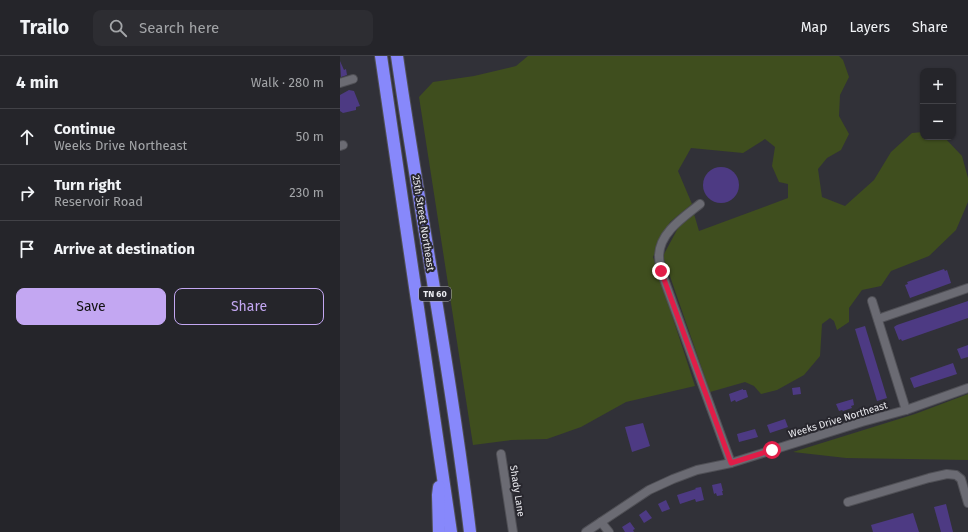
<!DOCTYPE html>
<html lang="en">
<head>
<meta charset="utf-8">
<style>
  :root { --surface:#25252a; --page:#2d2d32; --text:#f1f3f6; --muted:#a3a5a8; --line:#424247; --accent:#c3a7f2 }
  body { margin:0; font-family:"Fira Sans",sans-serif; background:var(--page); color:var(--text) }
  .controls { position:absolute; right:12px; top:12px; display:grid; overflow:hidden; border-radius:8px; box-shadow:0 1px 3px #0004 }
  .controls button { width:36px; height:36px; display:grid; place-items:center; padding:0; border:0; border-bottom:1px solid var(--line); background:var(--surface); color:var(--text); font:20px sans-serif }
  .stop { position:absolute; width:12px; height:12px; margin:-9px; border:3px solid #e11d48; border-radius:50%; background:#fff }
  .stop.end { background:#e11d48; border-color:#fff; box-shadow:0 1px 4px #0008 }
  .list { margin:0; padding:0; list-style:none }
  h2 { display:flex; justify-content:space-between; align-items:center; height:52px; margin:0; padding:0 16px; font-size:17px }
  h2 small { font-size:13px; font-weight:400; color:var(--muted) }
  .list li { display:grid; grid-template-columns:26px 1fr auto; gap:12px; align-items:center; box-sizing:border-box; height:56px; padding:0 16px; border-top:1px solid var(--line) }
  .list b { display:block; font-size:15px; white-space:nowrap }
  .list p { margin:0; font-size:13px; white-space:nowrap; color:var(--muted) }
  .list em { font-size:13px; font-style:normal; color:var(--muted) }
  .actions { display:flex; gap:8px; padding:12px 16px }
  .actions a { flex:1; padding:9px 0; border:1px solid var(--accent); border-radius:8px; text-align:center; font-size:14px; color:var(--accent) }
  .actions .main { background:var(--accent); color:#111 }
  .icon { flex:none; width:22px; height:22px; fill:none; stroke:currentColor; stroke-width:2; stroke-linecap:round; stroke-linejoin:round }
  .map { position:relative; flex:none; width:628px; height:476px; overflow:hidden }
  header { display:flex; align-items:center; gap:24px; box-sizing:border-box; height:56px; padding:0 20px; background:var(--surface); border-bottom:1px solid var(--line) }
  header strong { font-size:19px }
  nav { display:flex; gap:22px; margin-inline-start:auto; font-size:14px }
  .search { width:280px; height:36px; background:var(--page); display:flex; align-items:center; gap:10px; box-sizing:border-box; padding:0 14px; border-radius:8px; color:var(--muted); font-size:15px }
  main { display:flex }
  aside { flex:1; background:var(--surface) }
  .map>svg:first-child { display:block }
</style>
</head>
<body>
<header>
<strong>Trailo</strong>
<div class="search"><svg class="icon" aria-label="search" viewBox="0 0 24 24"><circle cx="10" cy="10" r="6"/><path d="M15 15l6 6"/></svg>Search here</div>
<nav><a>Map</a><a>Layers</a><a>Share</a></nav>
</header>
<main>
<aside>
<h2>4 min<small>Walk · 280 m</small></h2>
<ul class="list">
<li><svg class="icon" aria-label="ahead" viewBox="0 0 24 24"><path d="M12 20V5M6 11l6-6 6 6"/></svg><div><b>Continue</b><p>Weeks Drive Northeast</p></div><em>50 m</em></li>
<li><svg class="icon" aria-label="right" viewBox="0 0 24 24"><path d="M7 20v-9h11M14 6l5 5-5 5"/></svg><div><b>Turn right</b><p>Reservoir Road</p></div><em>230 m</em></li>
<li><svg class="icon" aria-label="arrive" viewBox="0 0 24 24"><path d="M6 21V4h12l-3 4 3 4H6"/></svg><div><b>Arrive at destination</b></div></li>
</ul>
<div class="actions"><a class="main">Save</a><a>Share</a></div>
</aside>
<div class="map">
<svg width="628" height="476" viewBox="0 0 628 476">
  <rect width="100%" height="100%" fill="#313138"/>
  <!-- green -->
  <g fill="#3f4e1e">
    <polygon points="188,0 499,0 503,4 509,21 500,39 499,60 509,78 501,94 487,102 478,113 482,141 505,150 534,124 551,96 572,77 583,76 583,81 604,81 622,100 628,122 628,146 616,174 589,200 551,215 541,230 522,234 509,252 509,266 497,274 494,265 490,262 482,268 480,300 464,319 437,334 421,338 414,330 405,326 370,336 323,200 338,172 354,158 359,175 448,142 448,128 439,126 432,110 435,91 425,83 403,97 351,92 338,115 352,148 330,166 313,201 355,330 286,346 241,371 207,383 171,384 133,389 79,41 93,26 134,20 176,10"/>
    <polygon points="628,338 628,404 506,402 453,396 575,358"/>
  </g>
  <!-- building -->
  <g fill="#4d3a83">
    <polygon points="0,5 4,14 6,13 7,19 1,21"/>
    <polygon points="9,34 14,35 20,50 16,51 16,54 3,57 0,55 0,39"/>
    <circle cx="381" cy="129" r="18"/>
    <polygon points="604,213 605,215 607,214 611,227 570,242 565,229 568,228 567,226"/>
    <polygon points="628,245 628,262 562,285 561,283 559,284 554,271 557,269"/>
    <polygon points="525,270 547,342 537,345 515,273"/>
    <polygon points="628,289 628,301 621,303 617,293"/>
    <polygon points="613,307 617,318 574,332 570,322"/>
    <polygon points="460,331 461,338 453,339 452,332"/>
    <polygon points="403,333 403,334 406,334 408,341 396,346 395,344 391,346 389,338"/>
    <polygon points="513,343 514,349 511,350 512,352 503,355 502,354 499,355 496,348"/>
    <polygon points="445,363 448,371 430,377 427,369"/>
    <polygon points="303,367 310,390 292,396 285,371"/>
    <polygon points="415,373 418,381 399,386 397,378"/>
    <polygon points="381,427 383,435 382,435 383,439 377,440 376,437 374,438 372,429"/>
    <polygon points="361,431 364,444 356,446 355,443 340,448 337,439 356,433 355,432"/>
    <polygon points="326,444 330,453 322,456 318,448"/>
    <polygon points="606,448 613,476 601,476 594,451"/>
    <polygon points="306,454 312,462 304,467 299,459"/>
    <polygon points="573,457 579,476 533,476 531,469"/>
    <polygon points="290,466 295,473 293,474 294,476 285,476 282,471"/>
  </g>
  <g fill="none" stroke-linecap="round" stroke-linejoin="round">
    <defs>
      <g id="minor">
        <polyline points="0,27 13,23"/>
        <polyline points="0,90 3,89"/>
        <path d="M 360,148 C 344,161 320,176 319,199 C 319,204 320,210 321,215 L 391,407"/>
        <polyline points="532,245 566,354"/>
        <polyline points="538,263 628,232"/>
        <polyline points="161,398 173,476"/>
        <polyline points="508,446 589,422 607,418 616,419 621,423 628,447"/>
        <polyline points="261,466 269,476"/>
        <polyline points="246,476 309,434 333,423 357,414 391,407 522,366 566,354 628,332"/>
      </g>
      <g id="highway">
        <polyline points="41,0 111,476"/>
        <path d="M 57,0 C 80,159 111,317 130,476"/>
        <polyline points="99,431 98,439 99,476"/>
      </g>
    </defs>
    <!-- minor casing -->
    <use href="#minor" stroke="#505056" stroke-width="10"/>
    <!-- highway casing -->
    <use href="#highway" stroke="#505056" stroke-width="14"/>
    <!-- minor -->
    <use href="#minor" stroke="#6b6b73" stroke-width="8"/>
    <!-- highway -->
    <use href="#highway" stroke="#8788fb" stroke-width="12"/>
  </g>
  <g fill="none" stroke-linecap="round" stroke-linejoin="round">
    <!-- route -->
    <polyline stroke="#e11d48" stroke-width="5" points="321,215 391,407 432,394"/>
  </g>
  <g text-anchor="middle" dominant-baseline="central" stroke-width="4" stroke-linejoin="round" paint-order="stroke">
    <!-- shield labels -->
    <rect fill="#28272e" stroke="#b1b1b6" stroke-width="1" x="79" y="231" width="32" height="14" rx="3"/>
    <g font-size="9" font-weight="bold" fill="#ececf1">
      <text x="95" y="238">TN 60</text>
    </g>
    <!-- street labels -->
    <g font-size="10" fill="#ececf1" stroke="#28272e">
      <text transform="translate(83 167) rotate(81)">25th Street Northeast</text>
      <text transform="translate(498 364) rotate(-17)">Weeks Drive Northeast</text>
      <text transform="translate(177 435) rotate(81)">Shady Lane</text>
    </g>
  </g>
</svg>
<div class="controls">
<button>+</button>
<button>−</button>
</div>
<div class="stop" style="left:432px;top:394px"></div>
<div class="stop end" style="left:321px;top:215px"></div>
</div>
</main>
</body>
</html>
